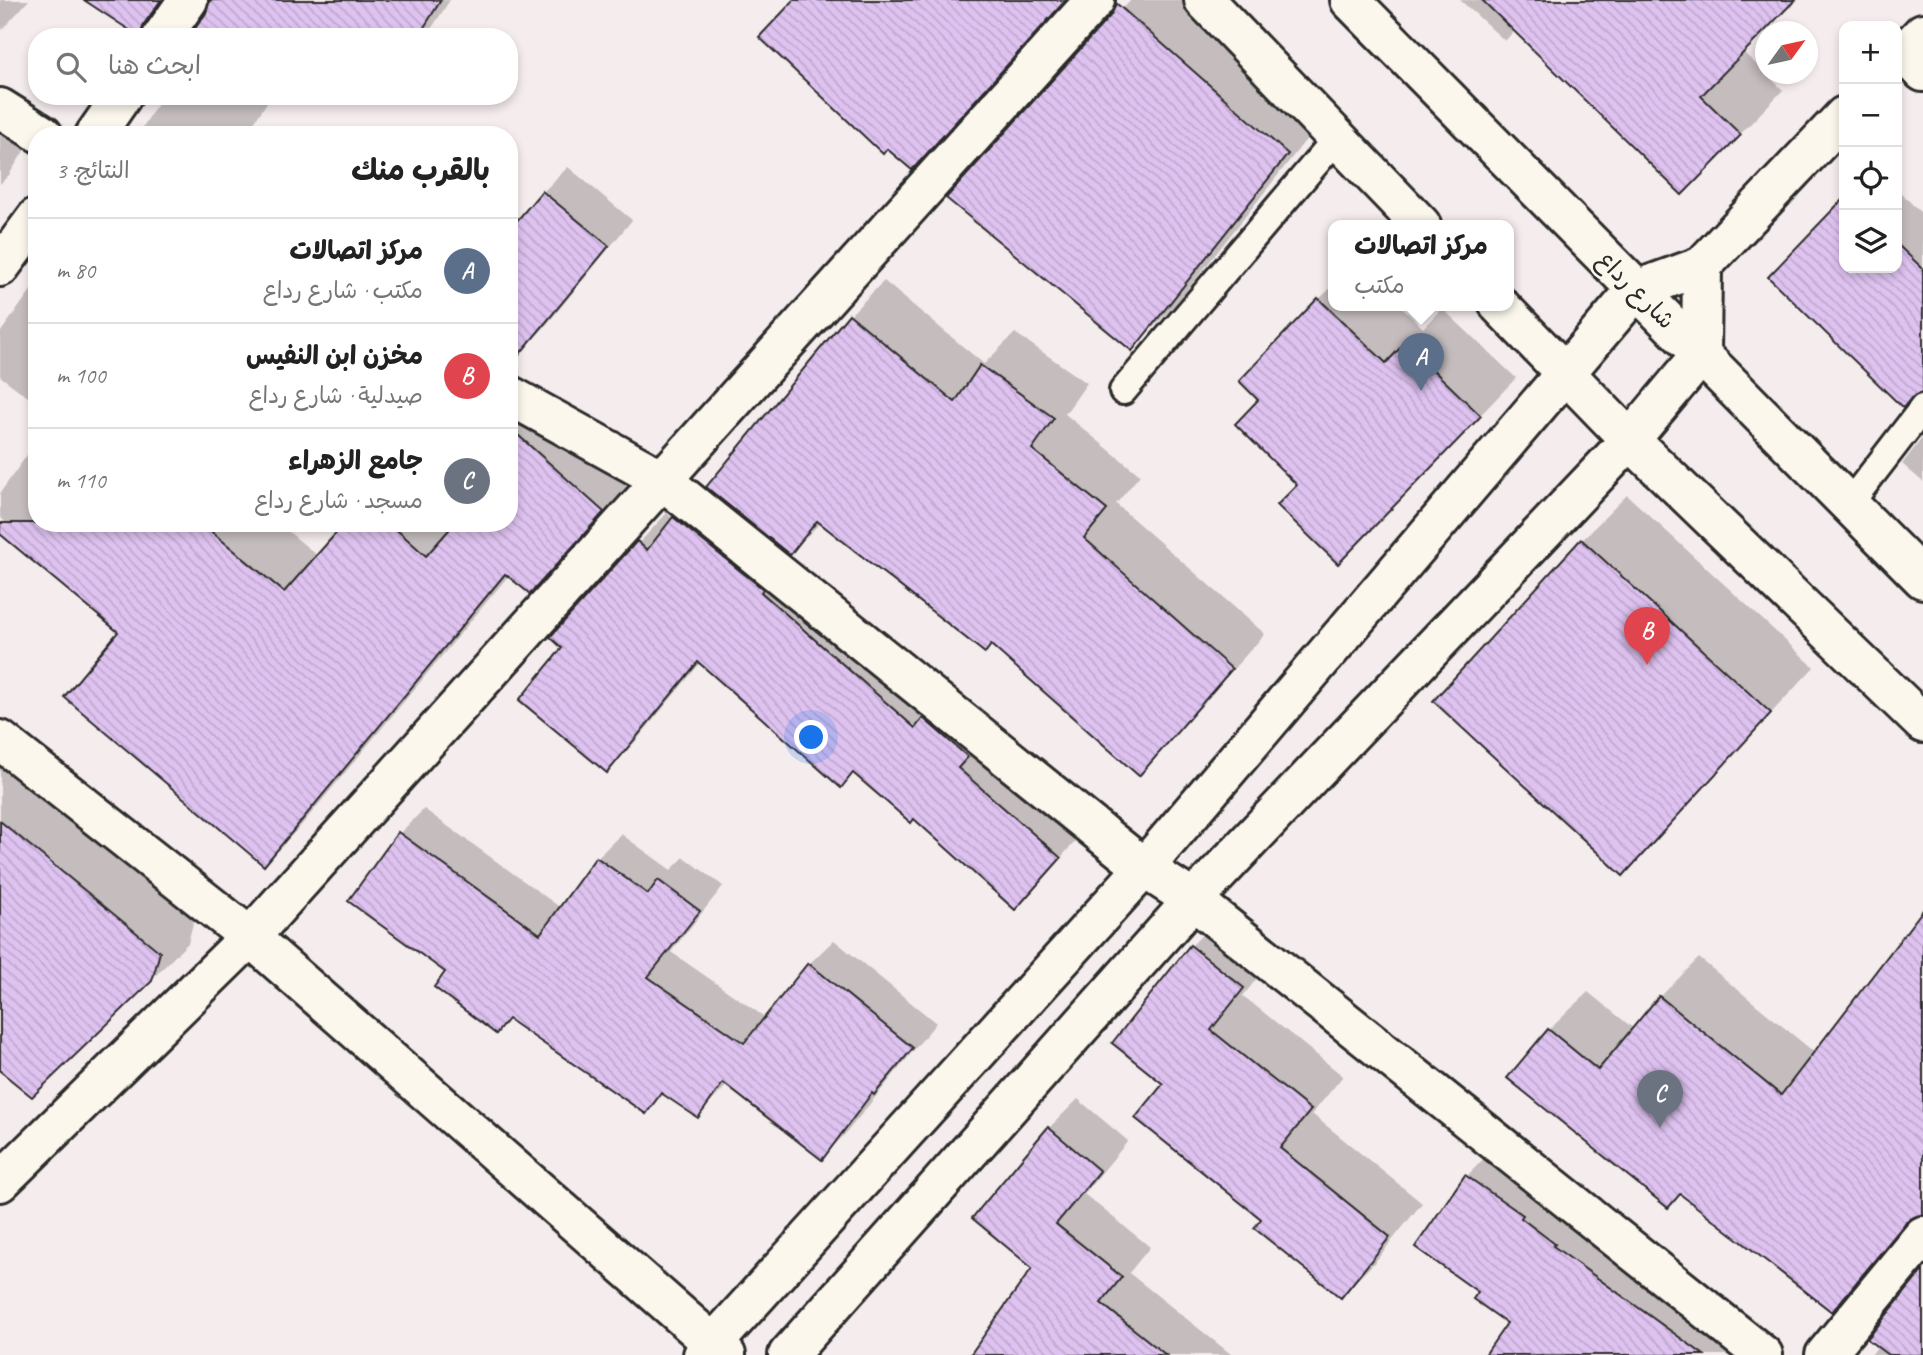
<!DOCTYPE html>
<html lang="ar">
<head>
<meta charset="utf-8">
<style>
  :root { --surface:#fff; --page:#f6f6f6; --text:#222; --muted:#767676; --line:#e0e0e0; --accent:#d93025 }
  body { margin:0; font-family:Caveat,"Playpen Sans Arabic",sans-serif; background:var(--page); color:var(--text); direction:rtl }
  .controls { position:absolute; right:21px; top:21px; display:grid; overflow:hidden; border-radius:14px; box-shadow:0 4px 10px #0003 }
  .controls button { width:63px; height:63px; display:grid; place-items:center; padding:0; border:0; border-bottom:2px solid var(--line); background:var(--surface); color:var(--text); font:35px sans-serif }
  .compass { position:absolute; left:1755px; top:21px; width:63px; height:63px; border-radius:50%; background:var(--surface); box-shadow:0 4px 10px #0003; rotate:57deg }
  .you { position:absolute; left:812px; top:738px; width:24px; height:24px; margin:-18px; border:5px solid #fff; border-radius:50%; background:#1a73e8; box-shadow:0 0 0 10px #1a73e833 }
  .badge { display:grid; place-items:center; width:46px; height:46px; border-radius:50%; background:var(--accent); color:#fff; font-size:23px; font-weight:700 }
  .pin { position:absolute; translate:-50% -58px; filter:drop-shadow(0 2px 4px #0008) }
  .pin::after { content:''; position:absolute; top:37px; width:24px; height:21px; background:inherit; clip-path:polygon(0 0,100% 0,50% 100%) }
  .popup { position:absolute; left:1328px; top:220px; width:186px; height:91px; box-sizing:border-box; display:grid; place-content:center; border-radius:14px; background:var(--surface); filter:drop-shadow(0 2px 5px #0005); font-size:23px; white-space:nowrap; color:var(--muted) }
  .popup b { font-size:26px; color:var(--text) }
  .popup::after { content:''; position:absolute; left:50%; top:100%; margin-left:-14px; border:14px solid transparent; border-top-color:var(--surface) }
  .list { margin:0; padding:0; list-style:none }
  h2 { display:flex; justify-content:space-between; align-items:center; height:91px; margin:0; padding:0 28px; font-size:30px }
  h2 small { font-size:23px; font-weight:400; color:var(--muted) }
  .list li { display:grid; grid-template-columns:46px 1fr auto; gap:21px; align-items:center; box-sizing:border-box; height:105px; padding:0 28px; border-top:2px solid var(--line) }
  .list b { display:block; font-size:26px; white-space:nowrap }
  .list p { margin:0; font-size:23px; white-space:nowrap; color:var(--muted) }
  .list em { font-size:23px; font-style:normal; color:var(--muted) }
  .icon { flex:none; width:38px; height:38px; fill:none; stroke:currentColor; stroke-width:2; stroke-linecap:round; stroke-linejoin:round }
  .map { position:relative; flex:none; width:1923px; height:1355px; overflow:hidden; direction:ltr }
  .search { position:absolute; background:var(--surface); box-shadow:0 4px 10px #0003; left:28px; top:28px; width:490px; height:77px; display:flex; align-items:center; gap:18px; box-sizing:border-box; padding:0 24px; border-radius:28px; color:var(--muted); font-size:26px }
  .panel { position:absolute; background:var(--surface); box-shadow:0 4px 10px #0003; left:28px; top:126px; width:490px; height:406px; border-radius:28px; direction:rtl }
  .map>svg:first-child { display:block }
</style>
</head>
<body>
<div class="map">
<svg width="1923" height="1355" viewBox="0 0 1923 1355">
  <defs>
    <pattern id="building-back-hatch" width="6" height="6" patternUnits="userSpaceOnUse" patternTransform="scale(1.75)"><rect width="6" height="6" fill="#dec2f0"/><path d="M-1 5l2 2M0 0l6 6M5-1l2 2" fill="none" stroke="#bfa7ce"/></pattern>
  </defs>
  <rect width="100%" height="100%" fill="#f5eced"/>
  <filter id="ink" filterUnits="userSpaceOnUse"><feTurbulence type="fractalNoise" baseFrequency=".0143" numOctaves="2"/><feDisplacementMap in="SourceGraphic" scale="14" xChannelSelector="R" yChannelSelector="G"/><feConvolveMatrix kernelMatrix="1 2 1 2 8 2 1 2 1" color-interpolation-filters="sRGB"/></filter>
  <g filter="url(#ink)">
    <!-- shadow -->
    <g fill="#0003">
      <polygon points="0,0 29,0 0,32"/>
      <polygon points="222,0 450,0 426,37 196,37"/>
      <polygon points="796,0 1067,0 912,167"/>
      <polygon points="1131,0 1209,0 1331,108 1176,304 1132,349 949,198"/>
      <polygon points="1460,0 1798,0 1790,8 1788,6 1743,52 1783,90 1725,150 1515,30 1505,41"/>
      <polygon points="0,93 44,119 9,175 0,184"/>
      <polygon points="162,96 271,96 246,135 138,135"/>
      <polygon points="362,96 376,96 370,102"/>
      <polygon points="568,167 632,220 543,329 518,354 543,192"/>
      <polygon points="1897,189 1923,215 1923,392 1770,277 1844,200 1844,268 1897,268"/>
      <polygon points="884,281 984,364 1015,333 1087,383 1065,414 1140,475 1116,504 1265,634 1139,773 992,644 821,522 790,553 708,487 850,315"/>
      <polygon points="37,282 37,404 0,376 0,333"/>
      <polygon points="1334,285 1334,305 1399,305 1423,328 1442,308 1516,378 1374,526 1300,485 1261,400 1319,299"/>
      <polygon points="509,398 638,475 530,591 509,575 299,828 264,863 120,632 0,517 0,493 37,441 37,523 278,523 318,556 347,523 509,523"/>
      <polygon points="1923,437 1923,482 1902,464"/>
      <polygon points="703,489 1088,828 1015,907 914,817 701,662 635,742 607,770 564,648 552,637 667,513 673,519"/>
      <polygon points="1627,495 1814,667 1622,873 1582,540"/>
      <polygon points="0,761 195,915 188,943 151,980 0,1069"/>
      <polygon points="424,809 561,908 597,858 621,834 671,870 684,857 723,886 671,952 766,1018 809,964 834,940 936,1023 846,1133 822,1158 728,1084 698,1116 665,1093 646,1112 509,1018 496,1031 447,972 400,833"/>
      <polygon points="1224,913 1276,954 1243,996 1343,1076 1312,1114 1422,1203 1374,1263 1341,1296 1263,1218 1165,1084 1191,946"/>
      <polygon points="1923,913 1923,1176 1919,1212 1871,1271 1832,1310 1681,1193 1668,1206 1549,1030 1588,992 1634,1029 1660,997 1699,958 1814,1052"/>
      <polygon points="1078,1099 1128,1141 1084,1194 1150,1247 1129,1273 1232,1355 972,1355 1034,1268 1049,1128"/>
      <polygon points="1496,1146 1771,1355 1487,1355 1509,1323 1480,1292 1417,1247 1467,1176"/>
      <polygon points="1923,1274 1923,1355 1871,1355 1878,1346"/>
    </g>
    <!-- building -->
    <g fill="url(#building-back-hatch)" stroke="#2b2b2b" stroke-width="2">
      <polygon points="84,0 161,0 144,24 140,37"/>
      <polygon points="210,0 441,0 418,37 189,37 206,13"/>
      <polygon points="794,0 1066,0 912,170 887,149 883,154 759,37"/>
      <polygon points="1482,0 1795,0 1701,96 1741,135 1682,195"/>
      <polygon points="1116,3 1288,154 1132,351 946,198 1111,15"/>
      <polygon points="542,191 609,246 509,367 509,230"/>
      <polygon points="1844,198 1844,268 1897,268 1897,244 1923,269 1923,393 1911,398 1903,408 1768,277"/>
      <polygon points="1318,298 1386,363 1405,343 1481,416 1338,564 1277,505 1297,485 1235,424 1258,400 1239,381"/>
      <polygon points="849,314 955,402 980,365 1054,418 1032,449 1107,510 1084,538 1232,669 1139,776 991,645 985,653 817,521 790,555 706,487"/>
      <polygon points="509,427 604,512 530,594 505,574 264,866 64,697 118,632 0,534 0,523 201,523 284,592 345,523 389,523 426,556 455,523 509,523"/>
      <polygon points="673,517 763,589 761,592 915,728 923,718 968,757 958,768 1061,858 1015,910 914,819 911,823 853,773 841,788 698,662 607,773 519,700 562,648 550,637 637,541 647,550"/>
      <polygon points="1581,539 1771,713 1623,876 1433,701"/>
      <polygon points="0,821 160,952 152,981 32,1097 0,1071"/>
      <polygon points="398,832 540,934 596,857 648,894 658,880 700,911 648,977 744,1043 808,963 913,1048 874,1095 872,1093 822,1160 723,1083 698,1118 661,1093 646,1114 508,1019 496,1034 434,987 445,972 348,901"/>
      <polygon points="1923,910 1923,1215 1906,1222 1832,1312 1680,1194 1668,1208 1507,1078 1548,1029 1598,1070 1659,996 1781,1095"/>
      <polygon points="1190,945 1244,988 1211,1030 1311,1110 1280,1148 1390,1237 1341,1298 1254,1228 1261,1219 1135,1118 1163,1084 1112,1043"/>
      <polygon points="1048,1127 1100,1171 1056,1224 1122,1277 1101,1303 1166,1355 970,1355 1032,1268 972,1218"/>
      <polygon points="1465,1175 1523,1215 1521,1218 1555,1244 1553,1246 1704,1355 1485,1355 1507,1323 1473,1299 1478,1292 1415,1247"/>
      <polygon points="1923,1270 1923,1355 1888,1355 1867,1339"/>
    </g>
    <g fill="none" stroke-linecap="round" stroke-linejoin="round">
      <defs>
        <g id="lane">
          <polyline points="1123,391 1337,138"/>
          <polyline points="1849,504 1923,408"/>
        </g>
        <g id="street">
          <polyline points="162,37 188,0"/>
          <polyline points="1903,54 1923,72"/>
          <polyline points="0,108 43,135"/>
          <polyline points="95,135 122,96"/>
          <polyline points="0,267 37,217"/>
          <polyline points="509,395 661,479 1144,868 1193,900 1763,1355"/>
          <polyline points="0,1182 250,937 1095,0"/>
          <polyline points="1825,1355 1923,1236"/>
        </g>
        <g id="secondary">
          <polyline points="1204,0 1421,225"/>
          <polyline points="1350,0 1923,579"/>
          <polyline points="1897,60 1923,33"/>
          <polyline points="1499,305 1630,440 1923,723"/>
          <polyline points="0,740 250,937 726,1355"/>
          <polyline points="703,1355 1144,868 1636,290 1702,266 1844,116"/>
          <polyline points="788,1355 1193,900 1630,440 1701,355 1702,266"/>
        </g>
      </defs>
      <!-- lane casing -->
      <use href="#lane" stroke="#2b2b2b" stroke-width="32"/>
      <!-- street casing -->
      <use href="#street" stroke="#2b2b2b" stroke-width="44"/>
      <!-- secondary casing -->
      <use href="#secondary" stroke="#2b2b2b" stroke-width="44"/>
      <!-- lane -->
      <use href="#lane" stroke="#fbf7ec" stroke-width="26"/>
      <!-- street -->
      <use href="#street" stroke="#fbf7ec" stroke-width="38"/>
      <!-- secondary -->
      <use href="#secondary" stroke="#fbf7ec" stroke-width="38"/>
    </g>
  </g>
  <g text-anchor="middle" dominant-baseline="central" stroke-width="5" stroke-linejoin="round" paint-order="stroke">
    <!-- street labels -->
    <g font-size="24" fill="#2b2b2b" stroke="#fbf7ec">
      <text transform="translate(1636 290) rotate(45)">شارع رداع</text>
    </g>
  </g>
</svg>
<div class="controls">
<button>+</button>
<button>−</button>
<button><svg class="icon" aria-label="locate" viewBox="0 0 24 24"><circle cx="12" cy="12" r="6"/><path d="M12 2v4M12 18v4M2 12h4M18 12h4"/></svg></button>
<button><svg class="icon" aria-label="layers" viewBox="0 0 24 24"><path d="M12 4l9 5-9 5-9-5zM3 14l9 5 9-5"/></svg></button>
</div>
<svg class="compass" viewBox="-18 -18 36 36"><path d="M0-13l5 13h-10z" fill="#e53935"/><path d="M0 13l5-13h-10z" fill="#767676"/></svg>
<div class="you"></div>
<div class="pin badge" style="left:1421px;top:391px;background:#5c6f8a">A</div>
<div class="popup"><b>مركز اتصالات</b>مكتب</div>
<div class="pin badge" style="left:1647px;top:665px;background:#e0444e">B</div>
<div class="pin badge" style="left:1660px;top:1128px;background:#6b7280">C</div>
<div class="search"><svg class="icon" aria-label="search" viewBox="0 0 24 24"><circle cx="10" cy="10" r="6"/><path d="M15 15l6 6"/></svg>ابحث هنا</div>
<section class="panel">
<h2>بالقرب منك<small>النتائج: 3</small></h2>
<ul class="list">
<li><span class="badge" style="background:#5c6f8a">A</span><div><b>مركز اتصالات</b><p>مكتب · شارع رداع</p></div><em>80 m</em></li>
<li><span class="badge" style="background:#e0444e">B</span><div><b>مخزن ابن النفيس</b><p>صيدلية · شارع رداع</p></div><em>100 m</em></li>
<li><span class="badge" style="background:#6b7280">C</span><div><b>جامع الزهراء</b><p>مسجد · شارع رداع</p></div><em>110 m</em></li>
</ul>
</section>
</div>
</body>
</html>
